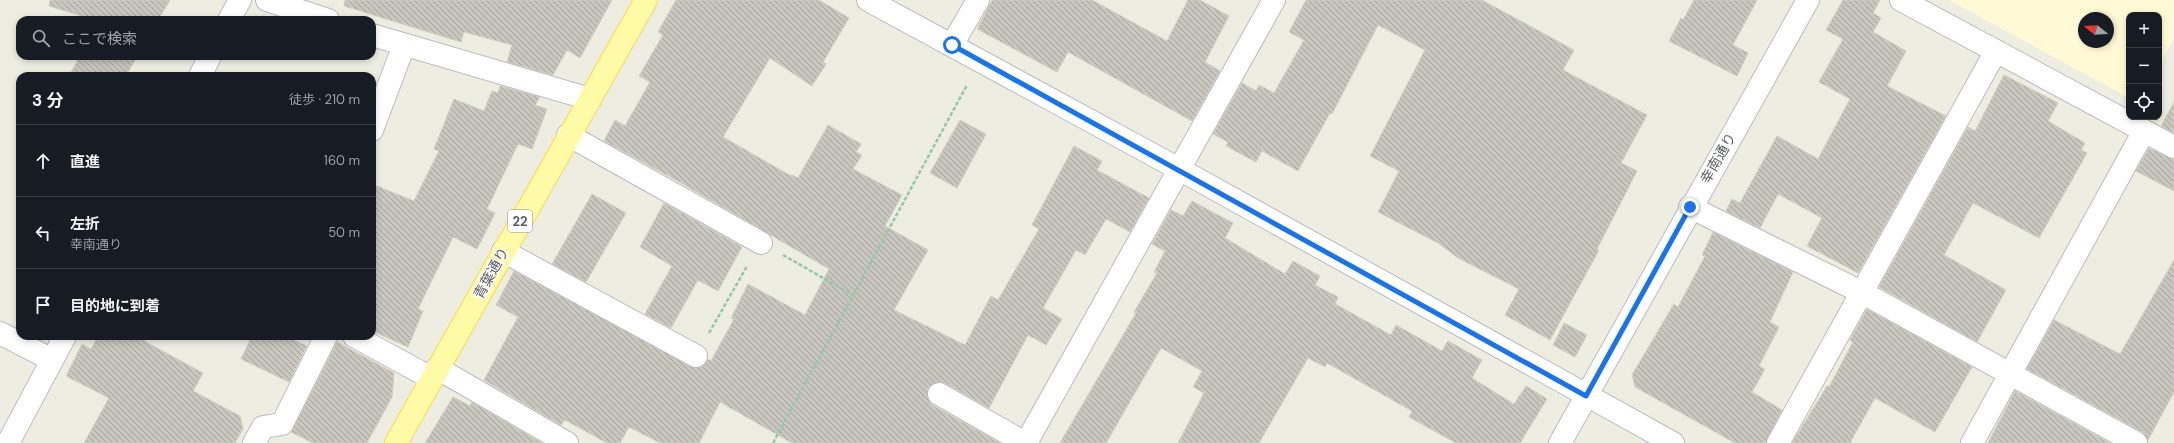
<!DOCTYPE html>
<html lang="ja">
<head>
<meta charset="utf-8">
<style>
  :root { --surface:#171b24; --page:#242831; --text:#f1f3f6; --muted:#9ea1a6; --line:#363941 }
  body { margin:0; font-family:"DM Sans","Noto Sans JP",sans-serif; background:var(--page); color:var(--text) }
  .controls { position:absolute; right:12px; top:12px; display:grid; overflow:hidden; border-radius:8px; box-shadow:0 2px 6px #0003 }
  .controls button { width:36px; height:36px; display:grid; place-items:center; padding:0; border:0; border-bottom:1px solid var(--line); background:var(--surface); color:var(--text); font:20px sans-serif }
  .compass { position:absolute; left:2078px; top:12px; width:36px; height:36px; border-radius:50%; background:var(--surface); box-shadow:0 2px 6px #0003; rotate:288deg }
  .stop { position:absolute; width:12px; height:12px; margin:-9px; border:3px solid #1a73e8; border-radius:50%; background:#fff }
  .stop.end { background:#1a73e8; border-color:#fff; box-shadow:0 1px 4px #0008 }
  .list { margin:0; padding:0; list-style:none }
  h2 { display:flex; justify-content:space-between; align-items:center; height:52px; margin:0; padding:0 16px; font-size:17px }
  h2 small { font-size:13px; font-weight:400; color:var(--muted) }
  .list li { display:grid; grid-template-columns:26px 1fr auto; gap:12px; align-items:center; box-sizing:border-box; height:72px; padding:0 16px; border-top:1px solid var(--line) }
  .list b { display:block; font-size:15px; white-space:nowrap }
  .list p { margin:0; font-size:13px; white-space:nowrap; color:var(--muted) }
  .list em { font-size:13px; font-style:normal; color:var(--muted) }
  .icon { flex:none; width:22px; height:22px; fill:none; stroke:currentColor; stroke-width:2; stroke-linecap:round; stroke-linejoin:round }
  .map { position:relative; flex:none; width:2174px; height:443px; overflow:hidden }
  .search { position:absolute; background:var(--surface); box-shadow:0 2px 6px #0003; left:16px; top:16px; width:360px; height:44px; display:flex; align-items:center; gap:10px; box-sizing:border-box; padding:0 14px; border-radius:12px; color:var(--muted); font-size:15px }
  .panel { position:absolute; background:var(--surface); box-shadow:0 2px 6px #0003; left:16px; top:72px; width:360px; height:268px; border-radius:12px }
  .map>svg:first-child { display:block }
</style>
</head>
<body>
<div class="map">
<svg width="2174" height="443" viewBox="0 0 2174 443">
  <defs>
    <pattern id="building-back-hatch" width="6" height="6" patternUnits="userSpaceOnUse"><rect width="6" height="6" fill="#c9c6bf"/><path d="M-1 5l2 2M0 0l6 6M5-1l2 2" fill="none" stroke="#a6a49f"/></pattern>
  </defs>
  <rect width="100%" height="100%" fill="#eeede1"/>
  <!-- commercial -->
  <path fill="#fffad5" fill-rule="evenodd" d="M 1949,0 L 2174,0 L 2174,39 L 2159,65 L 2159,15 L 2129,15 L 2129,98 ZM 2084,18 L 2108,18 L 2108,42 L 2084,42 Z"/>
  <!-- building -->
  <g fill="url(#building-back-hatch)" stroke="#d3cfc0">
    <polygon points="50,0 170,0 158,20 95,20 49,6"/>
    <polygon points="345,0 612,0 580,58 567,50 553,75 507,62 512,45 464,32 461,42 344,6"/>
    <polygon points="676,0 819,0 849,18 823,62 826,64 812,86 770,58 723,137 791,176 792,175 798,178 828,125 861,144 856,152 862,155 853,169 902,195 885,226 928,250 894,310 965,345 991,296 998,300 1039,229 1032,225 1074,146 1102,161 1097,170 1149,198 1130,232 1106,219 1085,255 1076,250 1043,308 1062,319 1046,345 1028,335 989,408 945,383 939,382 928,388 927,394 932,405 1000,443 792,443 720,402 699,443 660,443 629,427 620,443 607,443 565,420 561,425 484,380 518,317 496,305 514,271 696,368 703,366 708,359 711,361 734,319 731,318 748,284 805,315 829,269 676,180 604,141 615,120 625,126 650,82 639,76 663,35 658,32"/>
    <polygon points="992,0 1092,0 1167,41 1188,0 1200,0 1229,16 1205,62 1220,71 1192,121 1068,52 1057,72 977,29"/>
    <polygon points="1306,0 1482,0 1574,50 1563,70 1647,115 1621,163 1637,171 1597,249 1599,250 1550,340 1505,315 1519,289 1458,258 1438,243 1378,212 1399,171 1370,156 1425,50 1378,25 1332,114 1330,113 1298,171 1262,151 1256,162 1226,146 1228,142 1213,134 1242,83 1256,91 1259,85 1274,93 1304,40 1289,32"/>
    <polygon points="1694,0 1757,0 1733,45 1748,53 1737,76 1669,41 1681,18 1683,20"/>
    <polygon points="1843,0 1880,0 1873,13 1881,18 1873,32 1906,51 1887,86 1946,116 1858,273 1807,246 1822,218 1778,194 1760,228 1726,211 1732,199 1740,203 1777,136 1818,159 1850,99 1819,82 1843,39 1826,30"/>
    <polygon points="80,56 137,56 126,76 69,76"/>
    <polygon points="2004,75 2058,103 2048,121 2085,143 2081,150 2087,153 2039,238 1973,203 1944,255 2006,290 1977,342 1879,287 1968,127 1975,131"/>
    <polygon points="500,86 540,97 535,105 547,109 532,149 518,144 487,209 495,213 477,249 453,237 418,309 423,311 408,347 372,331 372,184 414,201 439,151 434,149 454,99 484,111 492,91 498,93"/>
    <polygon points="2174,102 2174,133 2161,126"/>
    <polygon points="960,120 986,134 957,188 930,173"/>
    <polygon points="2149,148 2174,159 2174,191 2136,171"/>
    <polygon points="592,194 626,213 586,282 552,264"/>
    <polygon points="1192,201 1233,223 1225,238 1285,274 1293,261 1320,276 1315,285 1338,297 1335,304 1391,335 1396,325 1442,351 1448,341 1482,360 1472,378 1514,404 1526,386 1547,399 1520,443 1456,443 1409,417 1412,411 1327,363 1325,367 1308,358 1259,443 1178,443 1204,393 1193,387 1202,371 1161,348 1106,443 1060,443 1136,313 1134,312 1157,273 1154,272 1165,251 1152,244 1171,210 1183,216"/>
    <polygon points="664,203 742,247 718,291 698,280 671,328 645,314 672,266 640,247"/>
    <polygon points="1713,232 1793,272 1770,322 1779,327 1759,366 1765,369 1752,392 1782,410 1766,443 1735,443 1635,387 1632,375 1674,304 1678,307 1705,256 1702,255"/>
    <polygon points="2174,260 2174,392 2148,440 2142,432 2027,369 2054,320 2120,354"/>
    <polygon points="1867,309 1972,367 1935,432 1875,398 1850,443 1792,443 1827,386 1829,387 1853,342 1850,340"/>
    <polygon points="1564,323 1587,335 1575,357 1553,345"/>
    <polygon points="98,336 135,336 203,373 193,391 240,416 243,429 235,443 84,443 109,398 66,376 82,344 91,349"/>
    <polygon points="252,336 285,336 307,346 289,382 241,359"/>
    <polygon points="337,342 394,373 392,397 367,443 313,443 291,432"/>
    <polygon points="2015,391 2110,443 1988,443"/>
    <polygon points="453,397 470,406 472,402 542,443 425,443"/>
  </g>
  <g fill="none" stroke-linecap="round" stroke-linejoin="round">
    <defs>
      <g id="minor">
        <polyline points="267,0 328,20"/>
        <polyline points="868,0 1179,169 1673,443"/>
        <polyline points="1901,0 2174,147"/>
        <polyline points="229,20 240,0"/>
        <polyline points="372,35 590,99"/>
        <polyline points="952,45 978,0"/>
        <polyline points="200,76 210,56"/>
        <polyline points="372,130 404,45"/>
        <polyline points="568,135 761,243"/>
        <polyline points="1690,207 1863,293 2136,443"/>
        <polyline points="503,251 696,356"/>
        <polyline points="0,333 52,360"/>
        <polyline points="354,336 431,378"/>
        <polyline points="437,368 567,443"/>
        <polyline points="939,394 1025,443"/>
        <polyline points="8,443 65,336"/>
        <polyline points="254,443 263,427 282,424 326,336"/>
        <polyline points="1026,443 1274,0"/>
        <polyline points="1560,443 1808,0"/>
        <polyline points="1778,443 1996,51"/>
        <polyline points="1972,443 2144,131"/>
      </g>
      <polyline id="major" points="396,443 646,0"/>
    </defs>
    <!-- minor casing -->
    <use href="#minor" stroke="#b9bbc1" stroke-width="24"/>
    <!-- major casing -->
    <use href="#major" stroke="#f9dc4f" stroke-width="24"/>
    <!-- path -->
    <g stroke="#94c8a9" stroke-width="2.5" stroke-dasharray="4 2" stroke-linecap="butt">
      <polyline points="783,255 853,295"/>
      <polyline points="709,333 747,266"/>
      <polyline points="773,443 967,85"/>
    </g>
    <!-- minor -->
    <use href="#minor" stroke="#fff" stroke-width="22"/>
    <!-- major -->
    <use href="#major" stroke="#fffaa5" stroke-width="22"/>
  </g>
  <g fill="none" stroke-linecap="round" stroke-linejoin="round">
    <!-- route -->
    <polyline stroke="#1a73e8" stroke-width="5" points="952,45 1586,396 1690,207"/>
  </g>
  <g text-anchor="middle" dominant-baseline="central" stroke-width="3" stroke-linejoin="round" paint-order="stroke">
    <!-- shield labels -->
    <rect fill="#fff" stroke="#8c8e92" stroke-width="1" x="508" y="210" width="24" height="22" rx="3"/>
    <g font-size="13" font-weight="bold" fill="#5a5d63">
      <text x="520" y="221">22</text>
    </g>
    <!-- street labels -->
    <g font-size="14" fill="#5a5d63" stroke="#fff">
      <text transform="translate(1718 158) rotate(-60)">幸南通り</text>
      <text transform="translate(491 273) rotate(-61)">青葉通り</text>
    </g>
  </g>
</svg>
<div class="controls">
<button>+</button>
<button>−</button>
<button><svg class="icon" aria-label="locate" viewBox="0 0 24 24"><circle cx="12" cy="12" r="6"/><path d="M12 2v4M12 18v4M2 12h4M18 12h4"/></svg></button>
</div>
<svg class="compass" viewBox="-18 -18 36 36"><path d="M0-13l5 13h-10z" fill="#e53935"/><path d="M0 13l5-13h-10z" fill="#9ea1a6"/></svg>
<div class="stop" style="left:952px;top:45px"></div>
<div class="stop end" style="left:1690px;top:207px"></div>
<div class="search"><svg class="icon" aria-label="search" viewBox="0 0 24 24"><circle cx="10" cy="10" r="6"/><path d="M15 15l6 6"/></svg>ここで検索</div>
<section class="panel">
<h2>3 分<small>徒歩 · 210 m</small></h2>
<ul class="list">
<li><svg class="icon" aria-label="ahead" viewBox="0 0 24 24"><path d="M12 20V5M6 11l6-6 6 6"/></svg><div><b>直進</b></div><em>160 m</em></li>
<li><svg class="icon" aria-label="left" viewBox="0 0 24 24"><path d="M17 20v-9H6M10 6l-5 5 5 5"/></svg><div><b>左折</b><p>幸南通り</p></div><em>50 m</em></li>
<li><svg class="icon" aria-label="arrive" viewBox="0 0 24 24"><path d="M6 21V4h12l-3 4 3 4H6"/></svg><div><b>目的地に到着</b></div></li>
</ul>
</section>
</div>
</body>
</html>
